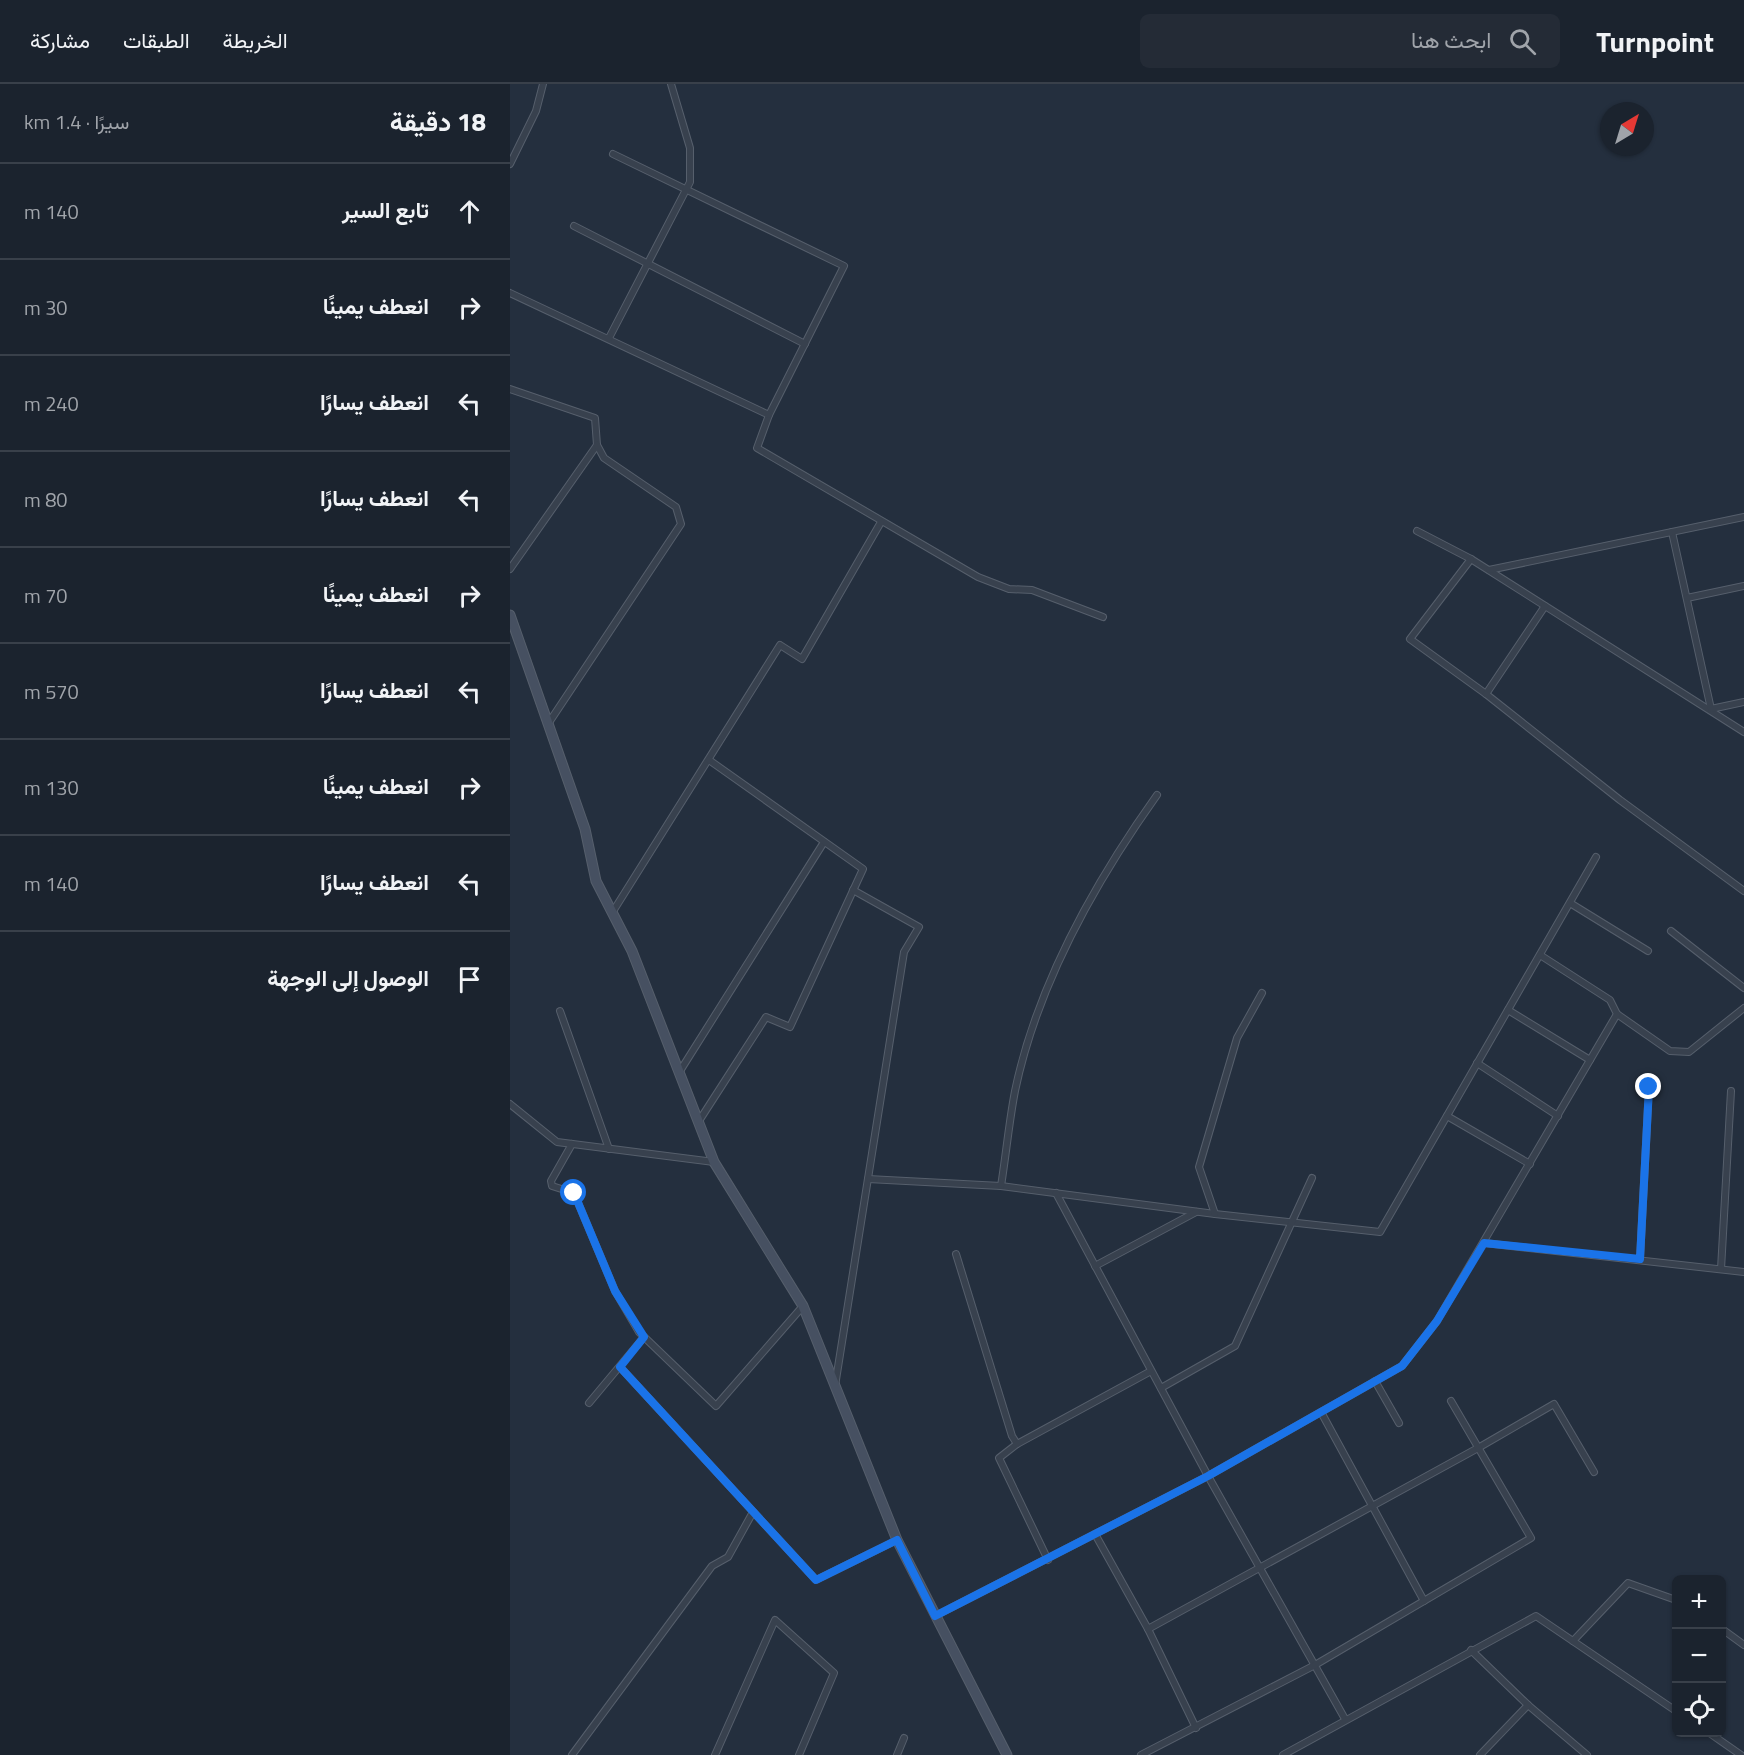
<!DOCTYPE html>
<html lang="ar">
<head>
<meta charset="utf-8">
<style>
  :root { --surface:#1b232e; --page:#242b36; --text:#f1f3f6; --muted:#a0a4aa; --line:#39404a }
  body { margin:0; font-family:"Titillium Web",Vazirmatn,sans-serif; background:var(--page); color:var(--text); direction:rtl }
  .controls { position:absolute; right:18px; bottom:18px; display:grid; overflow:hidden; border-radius:9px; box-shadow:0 2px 4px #0004 }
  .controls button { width:54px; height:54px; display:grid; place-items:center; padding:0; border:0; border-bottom:2px solid var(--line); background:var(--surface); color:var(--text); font:30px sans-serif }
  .compass { position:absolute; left:1090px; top:18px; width:54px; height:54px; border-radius:50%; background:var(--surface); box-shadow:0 2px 4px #0004; rotate:38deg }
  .stop { position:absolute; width:18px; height:18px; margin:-14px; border:4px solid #1a73e8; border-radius:50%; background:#fff }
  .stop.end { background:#1a73e8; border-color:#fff; box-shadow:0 2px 6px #0008 }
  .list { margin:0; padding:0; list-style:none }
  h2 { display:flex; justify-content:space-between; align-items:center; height:78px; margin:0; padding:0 24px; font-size:26px }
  h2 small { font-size:20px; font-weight:400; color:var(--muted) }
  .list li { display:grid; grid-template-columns:39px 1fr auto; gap:18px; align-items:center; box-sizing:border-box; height:96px; padding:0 24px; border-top:2px solid var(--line) }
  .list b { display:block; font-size:22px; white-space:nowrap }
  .list em { font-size:20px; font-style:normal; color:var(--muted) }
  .icon { flex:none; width:33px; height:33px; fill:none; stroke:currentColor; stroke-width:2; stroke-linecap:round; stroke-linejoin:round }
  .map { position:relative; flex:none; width:1234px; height:1671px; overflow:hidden; direction:ltr }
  header { display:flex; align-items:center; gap:36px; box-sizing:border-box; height:84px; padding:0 30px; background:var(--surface); border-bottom:2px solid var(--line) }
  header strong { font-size:28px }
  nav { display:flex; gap:33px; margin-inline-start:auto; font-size:21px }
  .search { width:420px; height:54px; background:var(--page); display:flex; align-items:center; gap:15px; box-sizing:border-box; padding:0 21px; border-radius:9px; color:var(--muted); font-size:22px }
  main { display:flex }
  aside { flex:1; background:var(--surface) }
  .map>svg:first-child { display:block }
</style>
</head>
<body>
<header>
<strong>Turnpoint</strong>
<div class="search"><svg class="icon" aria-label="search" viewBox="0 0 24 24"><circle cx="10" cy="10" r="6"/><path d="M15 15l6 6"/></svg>ابحث هنا</div>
<nav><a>الخريطة</a><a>الطبقات</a><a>مشاركة</a></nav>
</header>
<main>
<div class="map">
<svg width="1234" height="1671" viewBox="0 0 1234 1671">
  <rect width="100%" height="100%" fill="#242f3e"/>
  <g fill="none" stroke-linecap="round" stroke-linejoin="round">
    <defs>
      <g id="street">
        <polyline points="103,70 334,182 259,331 247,364 468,493 499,505 522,506 593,533"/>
        <polyline points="0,80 26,27 33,0"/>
        <polyline points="64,142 295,260"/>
        <polyline points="0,209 259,331"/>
        <polyline points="99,254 180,98 180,64 161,0"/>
        <polyline points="0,305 85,334 87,361 0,485"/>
        <polyline points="907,447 961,475 1234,648"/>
        <polyline points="1162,448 1201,625 1234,618"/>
        <polyline points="961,475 900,555 976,610"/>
        <polyline points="979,486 1234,433"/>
        <polyline points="1177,514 1234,502"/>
        <polyline points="1035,522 976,610 1110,716 1234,807"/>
        <polyline points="38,640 171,440 166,423 94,374 87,361"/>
        <polyline points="1060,819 1138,867"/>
        <polyline points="102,829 270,561 292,575 371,438"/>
        <polyline points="1161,847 1234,904"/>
        <polyline points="998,926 1080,976"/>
        <polyline points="50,927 99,1065"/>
        <polyline points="1107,930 1160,967 1179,968 1234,924"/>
        <polyline points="967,979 1048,1032"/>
        <polyline points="170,987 314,758"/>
        <polyline points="0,1020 47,1058 204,1078"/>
        <polyline points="937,1032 1020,1080"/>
        <polyline points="189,1037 256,933 280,943 353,785 199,676"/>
        <polyline points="62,1060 41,1097 42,1102 64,1109 105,1207 129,1248 206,1322 293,1222"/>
        <polyline points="358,1095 491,1102 705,1130 870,1148 1086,773"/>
        <path d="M 491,1102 C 496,1071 499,1038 505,1007 C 527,901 585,798 647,711"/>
        <polyline points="546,1109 698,1392 835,1635"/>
        <polyline points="705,1130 689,1083 727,954 752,909"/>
        <polyline points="974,1159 1234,1188"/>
        <polyline points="446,1170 502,1352 507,1360"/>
        <polyline points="1130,1175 1139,1003"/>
        <polyline points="585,1182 686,1128"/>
        <polyline points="1211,1185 1221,1007"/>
        <polyline points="110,1283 306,1496 387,1456"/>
        <polyline points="865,1297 889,1339"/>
        <polyline points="325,1302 394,868 409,843 343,806"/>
        <polyline points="651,1304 725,1262 802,1094"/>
        <polyline points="79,1319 134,1253"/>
        <polyline points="811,1328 914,1517"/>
        <polyline points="585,1450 638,1545 686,1644"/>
        <polyline points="538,1476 489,1374 507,1360 641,1287"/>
        <polyline points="425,1532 698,1392 892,1282 927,1237 1107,930 1100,916 1030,871"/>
        <polyline points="638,1545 968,1364 1044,1320 1084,1388"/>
        <polyline points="1212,1545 1234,1561"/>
        <polyline points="1063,1557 1118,1499 1166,1516"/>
        <polyline points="961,1566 1018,1621 1077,1671"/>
        <polyline points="1198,1648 1231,1671"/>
        <polyline points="62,1671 202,1482 218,1473 243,1428"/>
        <polyline points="205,1671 265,1536 324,1589 289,1671"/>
        <polyline points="387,1671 394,1654"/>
        <polyline points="631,1671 805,1581 1021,1454 941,1317"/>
        <polyline points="773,1671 1026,1532 1166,1627"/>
        <polyline points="970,1671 1018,1621"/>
      </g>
      <polyline id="secondary" points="0,531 75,745 86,797 122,867 204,1078 293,1222 387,1456 497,1671"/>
    </defs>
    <!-- street casing -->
    <use href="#street" stroke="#565f6c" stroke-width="8"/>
    <!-- secondary casing -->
    <use href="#secondary" stroke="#565f6c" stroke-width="11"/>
    <!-- street -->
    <use href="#street" stroke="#38414e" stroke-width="6"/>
    <!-- secondary -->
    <use href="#secondary" stroke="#465061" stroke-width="9"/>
  </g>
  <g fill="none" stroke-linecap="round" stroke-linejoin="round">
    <!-- route -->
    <polyline stroke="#1a73e8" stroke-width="8" points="64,1109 105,1207 134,1253 110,1283 306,1496 387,1456 425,1532 698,1392 892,1282 927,1237 974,1159 1130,1175 1139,1003"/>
  </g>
</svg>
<div class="controls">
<button>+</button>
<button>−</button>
<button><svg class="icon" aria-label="locate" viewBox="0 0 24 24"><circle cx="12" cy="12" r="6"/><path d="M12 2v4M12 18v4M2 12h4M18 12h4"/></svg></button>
</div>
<svg class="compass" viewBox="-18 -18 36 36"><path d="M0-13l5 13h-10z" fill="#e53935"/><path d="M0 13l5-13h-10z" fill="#a0a4aa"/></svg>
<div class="stop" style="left:64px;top:1109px"></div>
<div class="stop end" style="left:1139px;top:1003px"></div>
</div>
<aside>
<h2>18 دقيقة<small>سيرًا · 1.4 km</small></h2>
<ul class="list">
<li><svg class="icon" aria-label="ahead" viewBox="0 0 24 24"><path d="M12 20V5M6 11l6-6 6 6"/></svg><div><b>تابع السير</b></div><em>140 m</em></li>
<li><svg class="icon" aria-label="right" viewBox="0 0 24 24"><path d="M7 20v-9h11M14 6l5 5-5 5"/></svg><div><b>انعطف يمينًا</b></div><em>30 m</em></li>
<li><svg class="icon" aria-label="left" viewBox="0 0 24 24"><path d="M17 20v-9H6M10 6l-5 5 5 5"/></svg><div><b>انعطف يسارًا</b></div><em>240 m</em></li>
<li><svg class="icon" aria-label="left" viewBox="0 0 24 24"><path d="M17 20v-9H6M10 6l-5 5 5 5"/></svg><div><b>انعطف يسارًا</b></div><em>80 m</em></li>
<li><svg class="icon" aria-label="right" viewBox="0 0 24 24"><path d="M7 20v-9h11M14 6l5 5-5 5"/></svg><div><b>انعطف يمينًا</b></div><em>70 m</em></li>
<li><svg class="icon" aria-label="left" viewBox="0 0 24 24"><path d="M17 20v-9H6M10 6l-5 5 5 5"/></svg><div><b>انعطف يسارًا</b></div><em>570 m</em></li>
<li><svg class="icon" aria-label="right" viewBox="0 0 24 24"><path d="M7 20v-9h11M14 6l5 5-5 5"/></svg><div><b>انعطف يمينًا</b></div><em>130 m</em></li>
<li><svg class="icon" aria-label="left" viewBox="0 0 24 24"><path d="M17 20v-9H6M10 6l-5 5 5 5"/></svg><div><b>انعطف يسارًا</b></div><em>140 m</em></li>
<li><svg class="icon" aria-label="arrive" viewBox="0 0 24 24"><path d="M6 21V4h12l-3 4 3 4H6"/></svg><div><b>الوصول إلى الوجهة</b></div></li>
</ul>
</aside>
</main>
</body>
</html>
